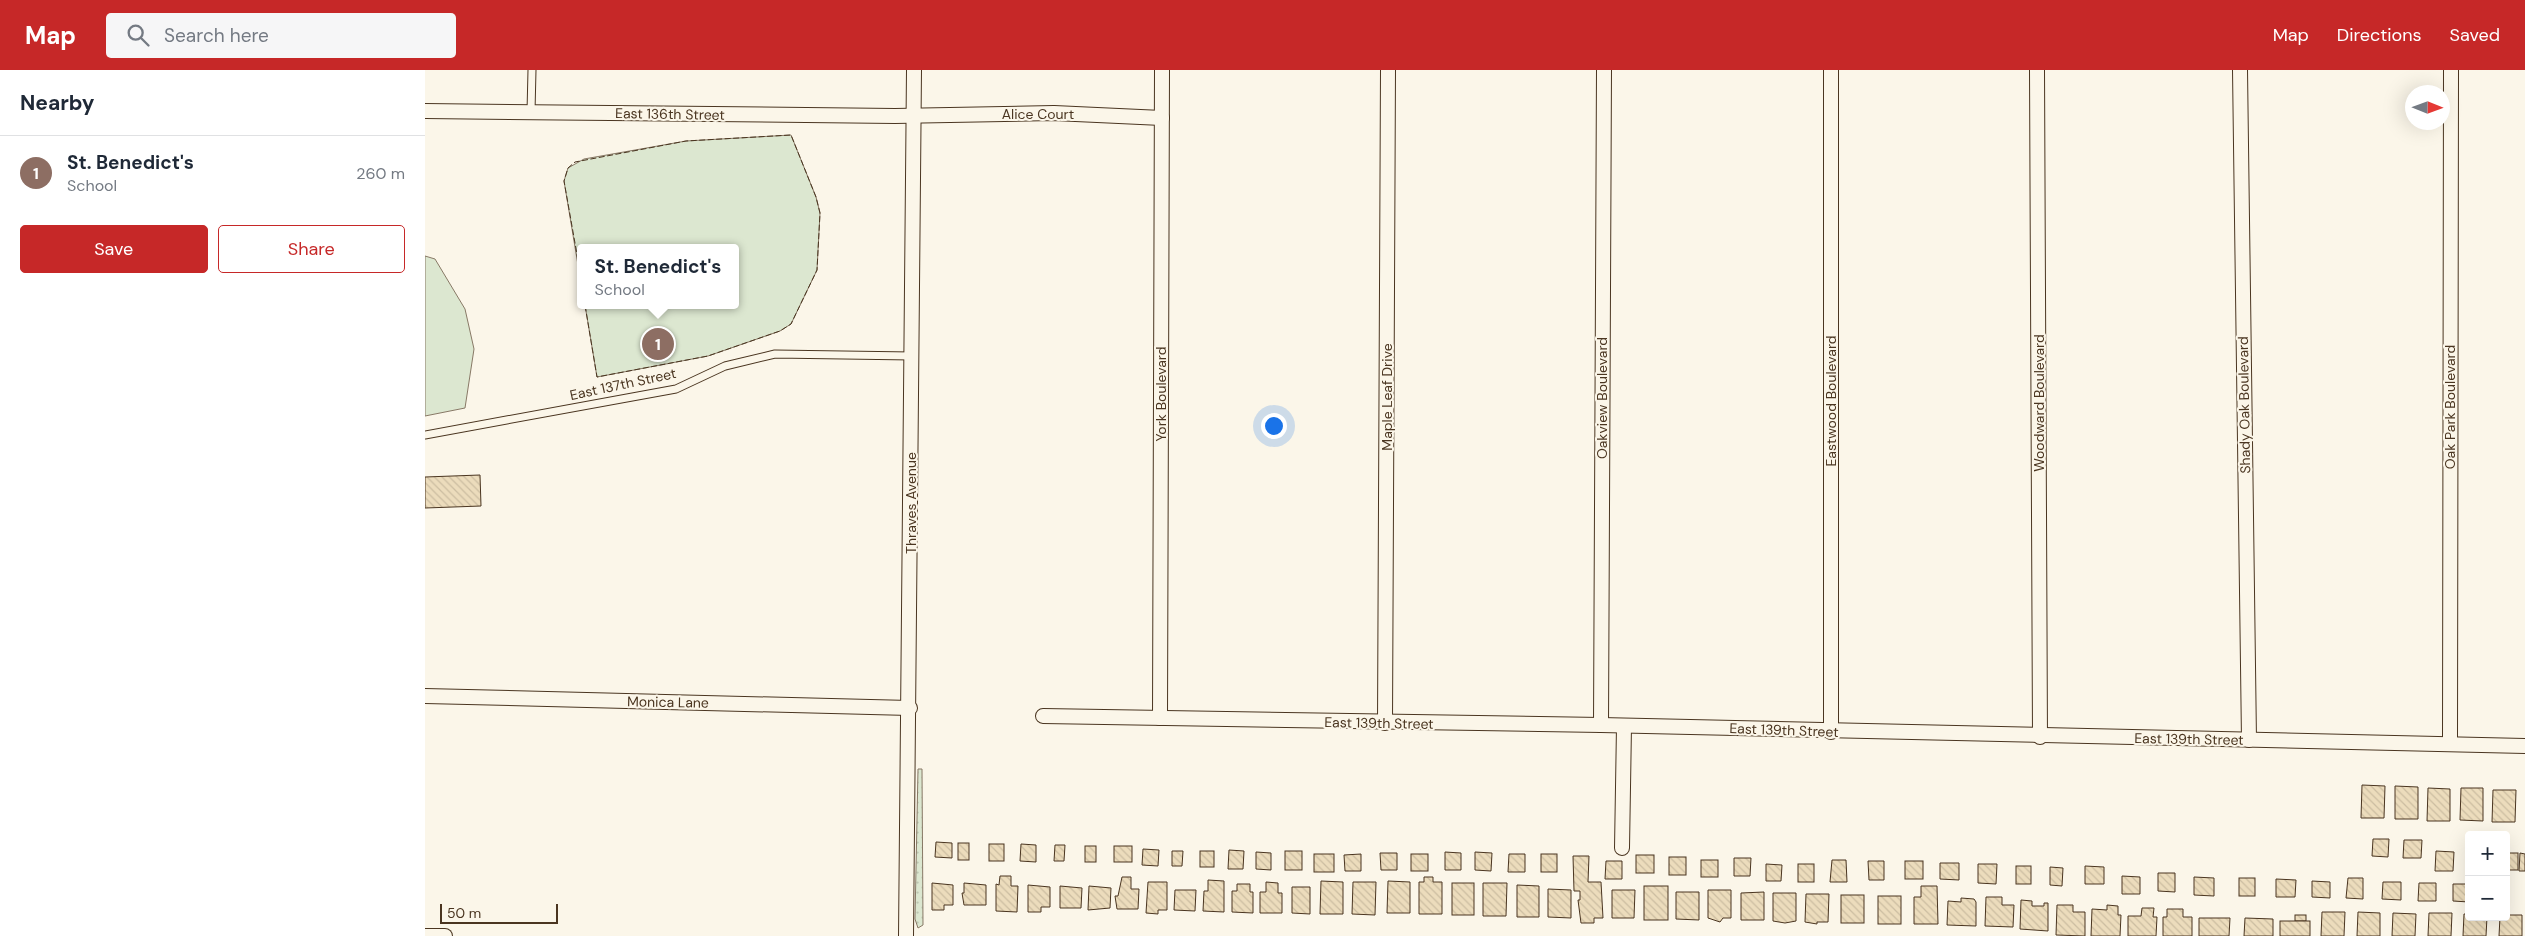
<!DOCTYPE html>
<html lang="en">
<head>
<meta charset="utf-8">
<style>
  :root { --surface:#fff; --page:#f6f6f7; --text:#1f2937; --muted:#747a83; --line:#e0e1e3; --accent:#c62828 }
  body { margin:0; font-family:"DM Sans",sans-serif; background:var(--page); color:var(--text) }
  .controls { position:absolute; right:15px; bottom:15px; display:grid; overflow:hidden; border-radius:5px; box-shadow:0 5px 20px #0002 }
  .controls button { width:45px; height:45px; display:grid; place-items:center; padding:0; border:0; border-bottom:1px solid var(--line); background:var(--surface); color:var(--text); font:25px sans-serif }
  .compass { position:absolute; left:1980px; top:15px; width:45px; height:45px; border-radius:50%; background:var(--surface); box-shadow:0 5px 20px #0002; rotate:91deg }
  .scale { position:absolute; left:15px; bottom:12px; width:118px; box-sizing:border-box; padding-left:5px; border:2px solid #4a3520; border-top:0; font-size:14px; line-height:18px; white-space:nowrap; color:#4a3520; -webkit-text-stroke:4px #fbf6e9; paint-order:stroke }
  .you { position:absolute; left:848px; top:355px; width:18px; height:18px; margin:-12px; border:4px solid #fff; border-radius:50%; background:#1a73e8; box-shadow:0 0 0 8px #1a73e833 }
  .badge { display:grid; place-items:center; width:32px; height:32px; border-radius:50%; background:var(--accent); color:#fff; font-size:16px; font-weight:700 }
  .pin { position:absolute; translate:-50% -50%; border:2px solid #fff; box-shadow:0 1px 5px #0006 }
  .popup { position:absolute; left:152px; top:174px; width:162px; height:65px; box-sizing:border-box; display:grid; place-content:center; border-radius:5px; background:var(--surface); filter:drop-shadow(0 1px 4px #0005); font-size:16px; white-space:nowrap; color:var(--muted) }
  .popup b { font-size:19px; color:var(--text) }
  .popup::after { content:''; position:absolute; left:50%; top:100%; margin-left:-10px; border:10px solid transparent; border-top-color:var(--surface) }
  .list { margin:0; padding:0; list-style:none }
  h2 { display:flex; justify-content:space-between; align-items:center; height:65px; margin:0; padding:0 20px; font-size:21px }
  h2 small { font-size:16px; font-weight:400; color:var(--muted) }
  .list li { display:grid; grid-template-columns:32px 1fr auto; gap:15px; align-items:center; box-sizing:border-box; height:75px; padding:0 20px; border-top:1px solid var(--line) }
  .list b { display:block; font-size:19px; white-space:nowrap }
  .list p { margin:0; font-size:16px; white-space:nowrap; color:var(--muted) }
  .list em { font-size:16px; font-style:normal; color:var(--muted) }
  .actions { display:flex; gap:10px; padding:15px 20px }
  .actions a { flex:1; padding:11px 0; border:1px solid var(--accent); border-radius:5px; text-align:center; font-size:18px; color:var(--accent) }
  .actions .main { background:var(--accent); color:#fff }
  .icon { flex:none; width:28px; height:28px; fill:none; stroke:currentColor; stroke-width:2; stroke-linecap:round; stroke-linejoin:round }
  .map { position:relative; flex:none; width:2100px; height:866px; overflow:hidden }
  header { display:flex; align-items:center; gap:30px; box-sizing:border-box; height:70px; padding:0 25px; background:var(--accent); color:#fff }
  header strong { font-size:24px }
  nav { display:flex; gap:28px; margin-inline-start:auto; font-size:18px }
  .search { width:350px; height:45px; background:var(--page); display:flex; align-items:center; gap:12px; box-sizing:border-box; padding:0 18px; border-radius:5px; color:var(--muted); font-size:19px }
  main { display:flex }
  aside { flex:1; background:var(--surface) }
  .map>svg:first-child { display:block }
</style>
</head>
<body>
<header>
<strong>Map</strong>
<div class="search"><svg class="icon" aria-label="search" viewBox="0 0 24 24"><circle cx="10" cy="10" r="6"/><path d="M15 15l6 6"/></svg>Search here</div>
<nav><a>Map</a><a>Directions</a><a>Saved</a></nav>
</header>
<main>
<aside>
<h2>Nearby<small></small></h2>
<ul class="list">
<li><span class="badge" style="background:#8d6e63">1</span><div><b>St. Benedict's</b><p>School</p></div><em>260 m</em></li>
</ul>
<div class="actions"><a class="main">Save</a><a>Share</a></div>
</aside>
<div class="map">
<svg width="2100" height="866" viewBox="0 0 2100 866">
  <defs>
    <pattern id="green-dots" width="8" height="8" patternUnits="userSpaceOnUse" patternTransform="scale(1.25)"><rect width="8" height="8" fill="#dce7d0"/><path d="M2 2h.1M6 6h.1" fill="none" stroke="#bec7b2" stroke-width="1.8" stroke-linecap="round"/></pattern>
    <pattern id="building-back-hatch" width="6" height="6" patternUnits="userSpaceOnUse" patternTransform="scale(1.25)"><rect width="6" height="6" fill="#ecdcbc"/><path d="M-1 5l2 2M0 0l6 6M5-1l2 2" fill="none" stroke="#ccbda1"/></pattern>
  </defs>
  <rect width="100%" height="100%" fill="#fbf6e9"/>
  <!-- green -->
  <polygon fill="url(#green-dots)" stroke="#887966" points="493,699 497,699 498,855 493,858 490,849"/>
  <!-- pitch -->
  <g fill="#dce7d0" stroke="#887966">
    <polygon points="366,65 391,127 395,143 392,200 366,254 355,261 283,286 172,307 160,235 310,235 310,178 156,178 155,207 139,111 143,98 159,89 261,71"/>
    <polygon points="0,186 10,189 40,239 49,279 40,338 0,346"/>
  </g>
  <!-- building -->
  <g fill="url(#building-back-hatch)" stroke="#4a3520">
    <polygon points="55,405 56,436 0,438 0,407"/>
    <polygon points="1937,715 1960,716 1959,748 1936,748"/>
    <polygon points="1970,716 1993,717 1993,749 1970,749"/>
    <polygon points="2003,718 2025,719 2025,751 2002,751"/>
    <polygon points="2036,718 2058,718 2058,751 2035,750"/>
    <polygon points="2068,720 2091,720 2090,752 2067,752"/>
    <polygon points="1948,769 1964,769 1963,787 1947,786"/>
    <polygon points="1979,770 1997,770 1996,788 1978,788"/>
    <polygon points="511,772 527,773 527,788 510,787"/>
    <rect x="533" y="773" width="11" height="17"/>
    <rect x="564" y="774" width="15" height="17"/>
    <polygon points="596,774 611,775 611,792 595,791"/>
    <polygon points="630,775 640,775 639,791 629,791"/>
    <rect x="660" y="776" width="11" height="16"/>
    <rect x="689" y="776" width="18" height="16"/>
    <polygon points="718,779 734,780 733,796 717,795"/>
    <polygon points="804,780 819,781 818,799 803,799"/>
    <polygon points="747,781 758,781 757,796 747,796"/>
    <rect x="775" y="781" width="14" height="16"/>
    <rect x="860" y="781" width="17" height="19"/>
    <polygon points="2011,781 2029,782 2028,801 2010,801"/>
    <polygon points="831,782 846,783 846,800 831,799"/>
    <polygon points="1020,782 1036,783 1036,800 1020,800"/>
    <polygon points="1050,782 1067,783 1066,801 1050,800"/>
    <polygon points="955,783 972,783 972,800 956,800"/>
    <rect x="2081" y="783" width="12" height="17"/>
    <polygon points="2095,783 2100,784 2100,801 2094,801"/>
    <rect x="889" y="784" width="20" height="18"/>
    <polygon points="936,784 936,801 920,801 919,785"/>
    <rect x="986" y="784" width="17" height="17"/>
    <polygon points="1084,784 1100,784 1100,802 1083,802"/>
    <rect x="1116" y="784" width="16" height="18"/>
    <rect x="1211" y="785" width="18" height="18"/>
    <polygon points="1148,786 1164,786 1163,812 1176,812 1178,848 1169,848 1169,853 1156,853 1153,830 1155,830 1155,821 1149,821"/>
    <rect x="1244" y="787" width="17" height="18"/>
    <polygon points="1309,788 1326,788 1325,806 1309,806"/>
    <rect x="1276" y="790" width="17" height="17"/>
    <polygon points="1407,790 1421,790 1422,812 1405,812"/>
    <polygon points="1181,791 1197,791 1197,809 1180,809"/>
    <polygon points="1443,791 1459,791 1459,810 1444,810"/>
    <rect x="1480" y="791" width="18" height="18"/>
    <polygon points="1515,793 1534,793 1534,810 1515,809"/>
    <polygon points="1341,794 1357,795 1356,811 1341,811"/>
    <rect x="1373" y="794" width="16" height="18"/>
    <polygon points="1553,794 1572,794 1571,814 1553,813"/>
    <rect x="1591" y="796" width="15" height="18"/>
    <polygon points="1660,796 1679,797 1679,814 1660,814"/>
    <polygon points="1625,797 1638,798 1637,816 1625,815"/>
    <polygon points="1733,803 1750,803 1750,822 1733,821"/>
    <polygon points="575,806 586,806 586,816 593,816 592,842 571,841 571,814 574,815"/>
    <polygon points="1697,806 1715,807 1715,824 1697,824"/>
    <polygon points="697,807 706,807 706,819 714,819 713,839 692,839 690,826 693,826"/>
    <polygon points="999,807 1008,807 1008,812 1017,812 1017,844 994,844 994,812 999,812"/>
    <polygon points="1769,807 1789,808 1789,826 1769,825"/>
    <rect x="1814" y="808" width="16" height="18"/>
    <polygon points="1923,808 1938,808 1938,829 1921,828"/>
    <polygon points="1851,809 1871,810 1870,827 1851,827"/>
    <polygon points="783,810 799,811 799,842 778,841 779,821 783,821"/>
    <polygon points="896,811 918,812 918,844 895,844"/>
    <polygon points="963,811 985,812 985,843 962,843"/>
    <polygon points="1887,811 1905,812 1905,828 1887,827"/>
    <polygon points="723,812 742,812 742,840 733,840 733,844 721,843"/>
    <polygon points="841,812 853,813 853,823 857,823 857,843 835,843 835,822 841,822"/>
    <polygon points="928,812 951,812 950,845 927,844"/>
    <polygon points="1958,812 1976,812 1976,830 1957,829"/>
    <polygon points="507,813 528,815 528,835 519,835 519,840 507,840"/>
    <polygon points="539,813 561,815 561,835 539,835 537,823 539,823"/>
    <rect x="1027" y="813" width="22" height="32"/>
    <polygon points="1058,813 1082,813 1081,846 1058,846"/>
    <polygon points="1994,813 2011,813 2011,831 1993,831"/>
    <polygon points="812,814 825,814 825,822 828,822 828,843 807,842 807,821 812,821"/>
    <polygon points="2028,814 2044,814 2044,832 2028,831"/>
    <polygon points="603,815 625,817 625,837 616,837 616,842 603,842"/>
    <polygon points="1092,815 1114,816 1114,847 1092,847"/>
    <polygon points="635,816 657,818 656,838 635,838"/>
    <polygon points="664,816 686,818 685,838 663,840"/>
    <rect x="1219" y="816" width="24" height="34"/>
    <polygon points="1496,816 1512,816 1513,854 1489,854 1489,827 1496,827"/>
    <polygon points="867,817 885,817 885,844 867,843"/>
    <polygon points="1123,819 1146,820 1146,848 1123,847"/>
    <polygon points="750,820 771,820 770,841 749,840"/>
    <polygon points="1187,820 1210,820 1209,848 1187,848"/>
    <polygon points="1283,820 1306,820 1306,848 1298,848 1295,852 1283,848"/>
    <polygon points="1251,822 1274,822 1274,850 1251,849"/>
    <polygon points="1339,822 1339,850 1316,850 1316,823"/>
    <polygon points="1348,823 1371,823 1371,851 1360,853 1348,851"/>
    <polygon points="1381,824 1404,824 1403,852 1392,852 1392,854 1380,852"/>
    <rect x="1416" y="825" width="23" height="28"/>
    <rect x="1453" y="826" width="23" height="28"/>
    <polygon points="1561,827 1577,827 1577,835 1589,835 1588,857 1560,856"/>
    <polygon points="1536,828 1549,829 1551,832 1551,856 1522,855 1523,831 1536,832"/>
    <polygon points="1596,830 1607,831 1607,836 1619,836 1619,833 1623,833 1623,861 1595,859"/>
    <polygon points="1632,835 1648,835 1648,842 1660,842 1660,866 1631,865"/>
    <polygon points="1682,835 1693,836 1693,845 1696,845 1695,866 1666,866 1667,839 1682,840"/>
    <polygon points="1717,838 1729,838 1728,847 1732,847 1731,866 1703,866 1703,846 1716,846"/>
    <polygon points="1742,839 1758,839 1758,847 1767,847 1767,866 1738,866 1738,847 1742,847"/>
    <polygon points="1897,842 1920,842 1919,866 1896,866"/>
    <polygon points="1933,842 1955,843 1955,866 1932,866"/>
    <polygon points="1968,843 1991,844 1990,866 1967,866"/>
    <polygon points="2004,843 2027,843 2026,866 2003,866"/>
    <polygon points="2039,844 2044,844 2044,847 2062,847 2061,866 2038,866"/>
    <rect x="1870" y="845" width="11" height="6"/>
    <polygon points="2081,845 2097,845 2097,866 2074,866 2075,847 2081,847"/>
    <polygon points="1774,848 1805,848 1804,866 1774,866"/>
    <polygon points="1820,848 1848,849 1848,866 1819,866"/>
    <rect x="1855" y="851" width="30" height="15"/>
  </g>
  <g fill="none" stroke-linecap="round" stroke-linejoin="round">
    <defs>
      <g id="service">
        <polyline points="106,42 107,0"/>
        <polyline points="0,365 251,319 300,296 350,284 487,286"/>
      </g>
      <g id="minor">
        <polyline points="1612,0 1615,667"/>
        <polyline points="1815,0 1824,670"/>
        <polyline points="0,41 470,46 629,43 737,48"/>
        <polyline points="0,626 485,638"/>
        <polyline points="618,646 1176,655 2100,676"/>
        <polyline points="735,648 737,0"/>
        <polyline points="960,653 963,0"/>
        <polyline points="1176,655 1179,0"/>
        <polyline points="1406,662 1406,0"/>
        <polyline points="2025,673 2026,0"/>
        <polyline points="1197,778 1199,656"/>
        <polyline points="0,866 20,866"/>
        <polyline points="481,866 489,0"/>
      </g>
    </defs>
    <!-- service casing -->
    <use href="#service" stroke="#4a3520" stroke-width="9"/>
    <!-- minor casing -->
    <use href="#minor" stroke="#4a3520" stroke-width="16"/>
    <!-- service -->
    <use href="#service" stroke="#fbf6e9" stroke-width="7"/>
    <!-- minor -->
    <use href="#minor" stroke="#fbf6e9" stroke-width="14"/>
    <!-- fence -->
    <polyline stroke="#4a3520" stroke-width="1" stroke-dasharray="6 2.5" stroke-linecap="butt" points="156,207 139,111 143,98 150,92 261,71 366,65 391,127 395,143 392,200 366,254 355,261 283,286 172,307 160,235"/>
  </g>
  <g text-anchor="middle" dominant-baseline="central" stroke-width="4" stroke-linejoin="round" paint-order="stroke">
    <!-- street labels -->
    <g font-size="14" fill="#4a3520" stroke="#fbf6e9">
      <text transform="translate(245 44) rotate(1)">East 136th Street</text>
      <text x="613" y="44">Alice Court</text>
      <text transform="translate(198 314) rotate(-12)">East 137th Street</text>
      <text transform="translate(736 324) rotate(-90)">York Boulevard</text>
      <text transform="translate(962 327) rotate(-90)">Maple Leaf Drive</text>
      <text transform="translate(1177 328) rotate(-90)">Oakview Boulevard</text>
      <text transform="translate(1406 331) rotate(-90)">Eastwood Boulevard</text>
      <text transform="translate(1614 333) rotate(-90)">Woodward Boulevard</text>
      <text transform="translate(1819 335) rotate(-91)">Shady Oak Boulevard</text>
      <text transform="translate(2025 337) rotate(-90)">Oak Park Boulevard</text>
      <text transform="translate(486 433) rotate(-90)">Thraves Avenue</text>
      <text transform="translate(243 632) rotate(1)">Monica Lane</text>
      <text transform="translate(954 653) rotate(1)">East 139th Street</text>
      <text transform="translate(1359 660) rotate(2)">East 139th Street</text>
      <text transform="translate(1764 669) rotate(1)">East 139th Street</text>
    </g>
  </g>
</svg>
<div class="controls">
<button>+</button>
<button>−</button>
</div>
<svg class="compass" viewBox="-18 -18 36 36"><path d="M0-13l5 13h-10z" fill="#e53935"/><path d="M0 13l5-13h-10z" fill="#747a83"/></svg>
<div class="scale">50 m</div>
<div class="you"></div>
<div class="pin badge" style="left:233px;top:274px;background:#8d6e63">1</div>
<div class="popup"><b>St. Benedict's</b>School</div>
</div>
</main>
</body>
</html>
